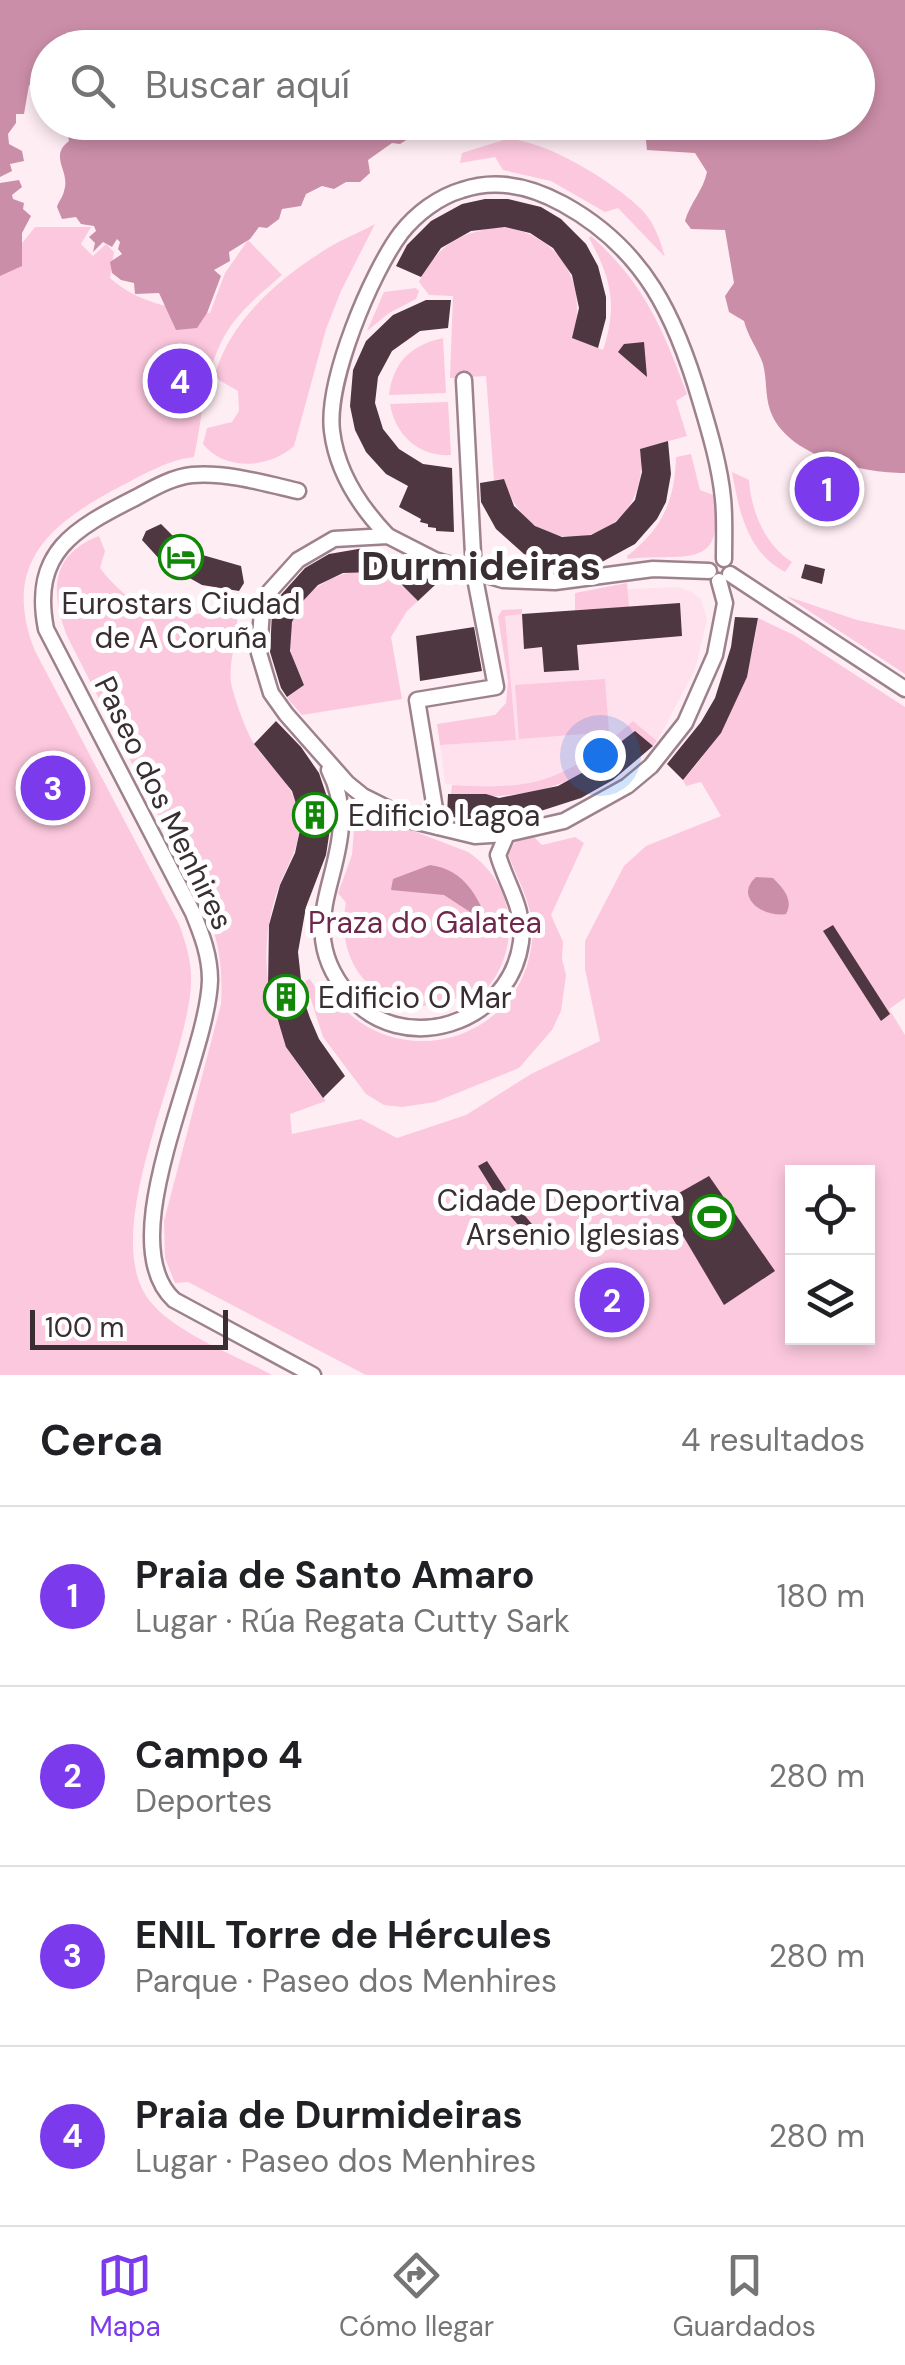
<!DOCTYPE html>
<html lang="es">
<head>
<meta charset="utf-8">
<style>
  :root { --surface:#fff; --page:#f2f2f2; --text:#202124; --muted:#757577; --line:#e0e0e0; --accent:#7c3aed }
  body { margin:0; font-family:"DM Sans",sans-serif; background:var(--page); color:var(--text) }
  .controls { position:absolute; right:30px; bottom:30px; display:grid; overflow:hidden; border-radius:0px; box-shadow:0 5px 15px #0003 }
  .controls button { width:90px; height:90px; display:grid; place-items:center; padding:0; border:0; border-bottom:2px solid var(--line); background:var(--surface); color:var(--text); font:50px sans-serif }
  .scale { position:absolute; left:30px; bottom:25px; width:198px; box-sizing:border-box; padding-left:10px; border:5px solid #392e32; border-top:0; font-size:28px; line-height:35px; white-space:nowrap; color:#392e32; -webkit-text-stroke:8px #fff; paint-order:stroke }
  .you { position:absolute; left:600px; top:755px; width:35px; height:35px; margin:-25px; border:8px solid #fff; border-radius:50%; background:#1a73e8; box-shadow:0 0 0 15px #1a73e833 }
  .badge { display:grid; place-items:center; width:65px; height:65px; border-radius:50%; background:var(--accent); color:#fff; font-size:32px; font-weight:700 }
  .pin { position:absolute; translate:-50% -50%; border:5px solid #fff; box-shadow:0 2px 10px #0006 }
  .list { margin:0; padding:0; list-style:none }
  h2 { display:flex; justify-content:space-between; align-items:center; height:130px; margin:0; padding:0 40px; font-size:42px }
  h2 small { font-size:32px; font-weight:400; color:var(--muted) }
  .list li { display:grid; grid-template-columns:65px 1fr auto; gap:30px; align-items:center; box-sizing:border-box; height:180px; padding:0 40px; border-top:2px solid var(--line) }
  .list b { display:block; font-size:38px; white-space:nowrap }
  .list p { margin:0; font-size:32px; white-space:nowrap; color:var(--muted) }
  .list em { font-size:32px; font-style:normal; color:var(--muted) }
  .icon { flex:none; width:55px; height:55px; fill:none; stroke:currentColor; stroke-width:2; stroke-linecap:round; stroke-linejoin:round }
  .map { position:relative; flex:none; width:905px; height:1375px; overflow:hidden }
  .search { position:absolute; background:var(--surface); box-shadow:0 5px 15px #0003; left:30px; right:30px; top:30px; height:110px; display:flex; align-items:center; gap:25px; box-sizing:border-box; padding:0 35px; border-radius:55px; color:var(--muted); font-size:38px }
  .sheet { height:850px; background:var(--surface) }
  nav { display:flex; justify-content:space-around; align-items:center; box-sizing:border-box; height:140px; border-top:2px solid var(--line); background:var(--surface); font-size:28px; color:var(--muted) }
  nav a { display:grid; justify-items:center; gap:5px }
  nav .on { color:var(--accent) }
  .map>svg:first-child { display:block }
</style>
</head>
<body>
<div class="map">
<svg width="905" height="1375" viewBox="0 0 905 1375">
  <rect width="100%" height="100%" fill="#ffedf4"/>
  <!-- built -->
  <polygon fill="#ffe1ed" points="678,587 692,592 701,599 707,619 695,670 657,741 633,721 596,753 553,778 505,789 445,784 440,745 516,740 505,615 628,607 628,589"/>
  <!-- green -->
  <g fill="#fcc8dd" fill-rule="evenodd">
    <path d="M 507,139 C 545,140 612,181 640,208 C 654,221 660,240 665,257 L 618,208 L 605,212 L 551,181 L 503,170 L 495,157 L 460,163 L 462,153 Z"/>
    <path d="M 375,224 L 341,291 L 326,329 L 294,446 C 270,468 225,472 203,444 L 207,428 L 232,422 L 239,411 L 238,391 L 219,380 L 215,374 C 232,317 283,275 333,245 C 347,237 361,232 375,224 Z"/>
    <path d="M 35,227 L 91,227 L 81,244 L 93,256 L 106,244 L 114,252 L 110,278 C 138,303 173,309 210,313 L 225,273 L 248,240 L 282,275 C 265,290 246,305 232,324 C 204,363 204,412 194,457 C 167,460 145,474 121,486 C 51,523 0,563 35,651 L 179,924 C 186,944 192,962 191,983 C 188,1065 97,1230 149,1300 C 173,1332 237,1356 272,1375 L 0,1375 L 0,266 L 10,258 Z"/>
    <path d="M 505,227 C 561,237 588,283 573,338 L 603,350 C 618,305 611,278 589,238 L 591,236 C 644,283 663,329 687,394 L 676,401 L 687,436 L 640,449 C 654,545 530,573 504,479 L 494,480 L 486,376 L 450,378 L 453,296 L 429,295 L 419,282 C 437,244 464,230 505,227 Z"/>
    <polygon points="416,288 419,291 416,299 389,313 367,331 384,292"/>
    <path d="M 443,338 L 446,393 L 389,395 C 393,362 411,345 443,338 Z"/>
    <path d="M 448,402 L 451,455 C 419,457 395,435 390,404 Z"/>
    <path d="M 691,454 L 700,490 L 713,495 C 727,574 683,552 628,559 L 627,556 C 662,529 675,501 676,457 Z"/>
    <path d="M 732,472 L 749,480 C 751,511 765,545 792,562 L 785,572 C 747,552 739,511 732,472 Z"/>
    <path d="M 99,536 L 105,551 L 100,568 C 118,592 146,615 178,616 C 193,617 210,610 225,607 L 237,615 C 239,640 225,667 233,691 C 238,708 246,732 256,747 C 273,770 296,786 299,817 C 302,845 287,865 278,889 C 251,966 273,1042 326,1101 L 290,1114 L 292,1134 L 361,1119 L 397,1138 L 466,1115 L 531,1074 L 600,1041 L 585,969 L 585,941 L 624,866 L 646,846 L 721,816 L 701,782 L 686,786 L 683,780 C 726,733 750,682 758,618 L 794,635 L 905,707 L 905,998 L 889,1009 L 905,1035 L 905,1375 L 366,1375 L 188,1282 L 175,1283 L 165,1258 L 164,1221 L 221,1004 C 223,968 219,938 204,905 L 67,636 C 51,593 49,555 99,536 ZM 792,1172 L 868,1172 L 868,1338 L 792,1338 Z"/>
    <path d="M 358,571 C 384,573 401,582 418,601 L 407,611 L 391,637 L 402,699 L 302,715 L 287,698 L 304,684 C 299,672 291,659 290,647 C 285,605 320,576 358,571 Z"/>
    <polygon points="627,583 629,607 575,610 575,593"/>
    <polygon points="786,596 857,620 905,630 905,674"/>
    <polygon points="522,609 522,614 505,616 516,740 440,745 437,724 495,715 506,703 508,681 498,617 502,610"/>
    <polygon points="605,679 609,732 519,739 515,685"/>
    <path d="M 633,721 L 657,741 L 652,747 L 635,732 C 621,742 608,758 594,767 C 549,795 499,800 451,794 L 452,785 C 541,791 566,779 633,721 Z"/>
    <path d="M 359,810 L 468,852 C 521,887 522,959 476,1000 L 465,994 C 398,1031 331,976 346,903 L 338,893 L 352,855 L 355,816 Z"/>
    <path d="M 533,836 L 542,845 L 575,837 L 584,843 L 551,915 L 563,942 L 562,959 L 566,975 L 561,1011 L 552,1030 L 519,1068 L 435,1102 L 402,1107 L 384,1105 L 366,1094 L 323,1037 L 305,981 L 310,979 L 329,1009 L 343,1008 C 409,1074 523,1036 532,941 C 535,906 519,884 508,854 L 515,842 Z"/>
  </g>
  <!-- water -->
  <g fill="#cb8ea8">
    <path d="M 0,0 L 905,0 L 905,473 C 862,473 786,457 770,410 C 765,395 767,379 763,364 C 758,349 748,337 744,321 L 729,312 L 725,296 L 734,283 L 725,230 L 691,229 L 685,221 C 690,203 703,191 707,172 L 695,153 L 647,150 L 644,122 L 858,122 L 858,48 L 48,48 L 47,116 L 38,113 L 36,83 L 29,85 L 24,114 L 16,114 L 16,123 L 8,134 L 9,144 L 22,151 L 24,161 L 10,164 L 12,171 L 0,177 Z"/>
    <path d="M 53,123 L 53,122 L 433,123 L 400,144 L 392,143 L 368,160 L 370,173 L 360,182 L 346,182 L 334,189 L 322,186 L 306,194 L 301,206 L 282,209 L 279,219 L 267,228 L 259,227 L 250,239 L 229,252 L 230,261 L 214,270 L 221,276 L 207,313 L 197,328 L 176,330 L 159,293 L 135,294 L 134,283 L 121,280 L 112,273 L 110,262 L 122,254 L 118,249 L 120,242 L 117,239 L 112,247 L 103,242 L 93,252 L 95,243 L 89,237 L 96,231 L 94,226 L 81,224 L 76,217 L 62,219 L 57,207 C 58,202 63,197 64,191 C 71,171 48,157 69,141 L 67,132 L 55,131 Z"/>
    <polygon points="19,180 22,187 12,195 13,199 24,203 23,209 31,216 22,233 22,266 0,276 0,183"/>
    <path d="M 430,865 C 466,870 477,897 490,925 L 444,895 L 391,890 L 393,879 Z"/>
    <path d="M 756,877 L 773,878 C 783,888 794,900 786,914 C 765,918 733,898 756,877 Z"/>
  </g>
  <!-- building -->
  <g fill="#4e3741">
    <polygon points="485,199 508,199 541,207 561,219 586,244 598,266 606,297 606,318 598,348 572,338 579,308 572,275 553,248 530,233 505,227 471,231 441,248 421,277 396,266 407,245 431,221 462,204"/>
    <polygon points="426,300 451,300 448,328 420,331 392,351 378,377 375,403 383,429 399,449 423,464 452,468 454,532 436,531 436,528 428,527 428,524 420,522 421,519 399,507 408,486 386,474 366,452 355,430 350,406 353,370 366,341 393,315"/>
    <polygon points="644,342 647,377 618,352 624,344"/>
    <polygon points="668,441 671,474 666,502 657,519 635,544 600,563 565,566 524,554 496,529 481,502 480,483 504,479 514,506 535,526 562,537 591,535 616,522 635,500 642,472 640,449"/>
    <polygon points="161,524 178,541 199,554 241,566 244,583 239,591 202,585 163,563 142,540 146,531"/>
    <polygon points="364,548 404,559 435,585 418,601 400,583 373,572 343,573 318,585 302,602 292,622 290,651 304,685 287,697 281,688 270,652 272,613 279,597 305,568 329,554"/>
    <polygon points="805,564 825,569 822,584 801,578"/>
    <polygon points="680,603 682,636 577,645 579,670 544,672 542,647 524,649 522,614"/>
    <polygon points="735,617 758,618 747,677 721,733 683,780 667,764 701,722 715,698 731,647"/>
    <polygon points="474,627 482,671 420,681 416,636"/>
    <polygon points="276,721 301,747 319,773 329,803 330,829 326,855 306,907 298,952 303,998 310,1018 319,1039 345,1076 323,1098 286,1047 268,987 269,925 280,885 295,853 300,830 299,813 292,791 254,744"/>
    <polygon points="635,731 653,746 613,780 581,798 522,817 471,820 447,816 448,794 486,794 499,798 558,786 598,764 605,754"/>
    <polygon points="833,925 890,1014 881,1021 823,931"/>
    <polygon points="487,1161 516,1205 547,1242 538,1248 506,1211 478,1166"/>
    <polygon points="709,1176 775,1271 724,1305 663,1202"/>
  </g>
  <g fill="none" stroke-linecap="round" stroke-linejoin="round">
    <defs>
      <g id="street">
        <path d="M 298,491 C 264,483 226,472 192,475 C 172,477 152,489 135,498 C 74,529 31,552 46,629 L 193,913 C 202,935 210,956 210,980 C 208,1060 109,1240 174,1300 L 313,1375"/>
        <path d="M 388,536 C 360,507 337,473 332,431 C 326,381 371,273 401,233 C 416,214 438,197 462,190 C 497,178 532,187 563,204 C 645,249 676,317 701,403 C 710,433 720,467 723,499 C 725,518 724,539 724,559"/>
        <polyline points="709,571 653,569 555,582 503,580 435,560 388,536 334,539 298,560 270,591 262,610 259,653 271,693 286,714 347,783 363,796 413,821 475,836 507,834 564,821 627,786 651,766 685,723 715,655 725,603 719,581"/>
        <polyline points="730,574 905,689"/>
        <path d="M 329,770 C 372,855 281,914 348,994 C 401,1059 510,1025 521,942 C 525,908 507,886 498,855 L 507,834"/>
        <polyline points="438,827 417,700 496,687 474,573 464,380"/>
      </g>
    </defs>
    <!-- street casing -->
    <use href="#street" stroke="#9d828d" stroke-width="19"/>
    <!-- street -->
    <use href="#street" stroke="#fff" stroke-width="14"/>
  </g>
  <!-- icons -->
  <defs>
    <symbol id="hotel-ring" viewBox="-11 -11 22 22"><circle r="9.5" fill="#fff" stroke="#118707" stroke-width="1.5"/><path d="M-6-4.5h1.5V1H6V5H4.5V3h-9V5H-6ZM-4 0a1.8 1.8 0 1 1 3.6 0ZM.5 0V-2.5h3Q6-2.5 6 0Z" fill="#118707"/></symbol>
    <symbol id="building-ring" viewBox="-11 -11 22 22"><circle r="9.5" fill="#fff" stroke="#118707" stroke-width="1.5"/><path d="M-4-6H4V6H1V3H-1V6H-4ZM-2.5-4.3h1.7v1.8h-1.7ZM.8-4.3h1.7v1.8H.8ZM-2.5-1h1.7V.8h-1.7ZM.8-1h1.7V.8H.8Z" fill="#118707"/></symbol>
    <symbol id="stadium-ring" viewBox="-11 -11 22 22"><circle r="9.5" fill="#fff" stroke="#118707" stroke-width="1.5"/><path d="M0-5a6.5 5 0 1 0 0 10a6.5 5 0 1 0 0-10ZM-3.5-1.8h7v3.6h-7Z" fill="#118707"/></symbol>
  </defs>
  <g fill-rule="evenodd">
    <use href="#hotel-ring" x="156" y="532" width="50" height="50"/>
    <use href="#building-ring" x="290" y="790" width="50" height="50"/>
    <use href="#building-ring" x="261" y="972" width="50" height="50"/>
    <use href="#stadium-ring" x="687" y="1192" width="50" height="50"/>
  </g>
  <g text-anchor="middle" dominant-baseline="central" stroke-width="10" stroke-linejoin="round" paint-order="stroke">
    <!-- poi labels -->
    <g font-size="30" fill="#392e32" stroke="#fff" text-anchor="start">
      <text x="181" y="603" text-anchor="middle">Eurostars Ciudad<tspan x="181" dy="34">de A Coruña</tspan></text>
      <text x="348" y="815">Edificio Lagoa</text>
      <text x="318" y="997">Edificio O Mar</text>
      <text x="680" y="1200" text-anchor="end">Cidade Deportiva<tspan x="680" dy="34">Arsenio Iglesias</tspan></text>
    </g>
    <!-- street labels -->
    <g font-size="30" fill="#392e32" stroke="#fff">
      <text transform="translate(164 803) rotate(64)">Paseo dos Menhires</text>
    </g>
    <!-- park labels -->
    <g font-size="30" fill="#70274c" stroke="#fff">
      <text x="425" y="922">Praza do Galatea</text>
    </g>
    <!-- district labels -->
    <g font-size="40" font-weight="bold" fill="#392e32" stroke="#fff">
      <text x="481" y="566">Durmideiras</text>
    </g>
  </g>
</svg>
<div class="controls">
<button><svg class="icon" aria-label="locate" viewBox="0 0 24 24"><circle cx="12" cy="12" r="6"/><path d="M12 2v4M12 18v4M2 12h4M18 12h4"/></svg></button>
<button><svg class="icon" aria-label="layers" viewBox="0 0 24 24"><path d="M12 4l9 5-9 5-9-5zM3 14l9 5 9-5"/></svg></button>
</div>
<div class="scale">100 m</div>
<div class="you"></div>
<div class="pin badge" style="left:827px;top:489px">1</div>
<div class="pin badge" style="left:612px;top:1300px">2</div>
<div class="pin badge" style="left:53px;top:788px">3</div>
<div class="pin badge" style="left:180px;top:381px">4</div>
<div class="search"><svg class="icon" aria-label="search" viewBox="0 0 24 24"><circle cx="10" cy="10" r="6"/><path d="M15 15l6 6"/></svg>Buscar aquí</div>
</div>
<section class="sheet">
<h2>Cerca<small>4 resultados</small></h2>
<ul class="list">
<li><span class="badge">1</span><div><b>Praia de Santo Amaro</b><p>Lugar · Rúa Regata Cutty Sark</p></div><em>180 m</em></li>
<li><span class="badge">2</span><div><b>Campo 4</b><p>Deportes</p></div><em>280 m</em></li>
<li><span class="badge">3</span><div><b>ENIL Torre de Hércules</b><p>Parque · Paseo dos Menhires</p></div><em>280 m</em></li>
<li><span class="badge">4</span><div><b>Praia de Durmideiras</b><p>Lugar · Paseo dos Menhires</p></div><em>280 m</em></li>
</ul>
</section>
<nav>
<a class="on"><svg class="icon" aria-label="map" viewBox="0 0 24 24"><path d="M3 6l6-2 6 2 6-2v14l-6 2-6-2-6 2zM9 4v14M15 6v14"/></svg>Mapa</a>
<a><svg class="icon" aria-label="directions" viewBox="0 0 24 24"><path d="M12 3l9 9-9 9-9-9zM9 14v-3h6M13 9l2 2-2 2"/></svg>Cómo llegar</a>
<a><svg class="icon" aria-label="saved" viewBox="0 0 24 24"><path d="M7 4h10v16l-5-4-5 4z"/></svg>Guardados</a>
</nav>
</body>
</html>
